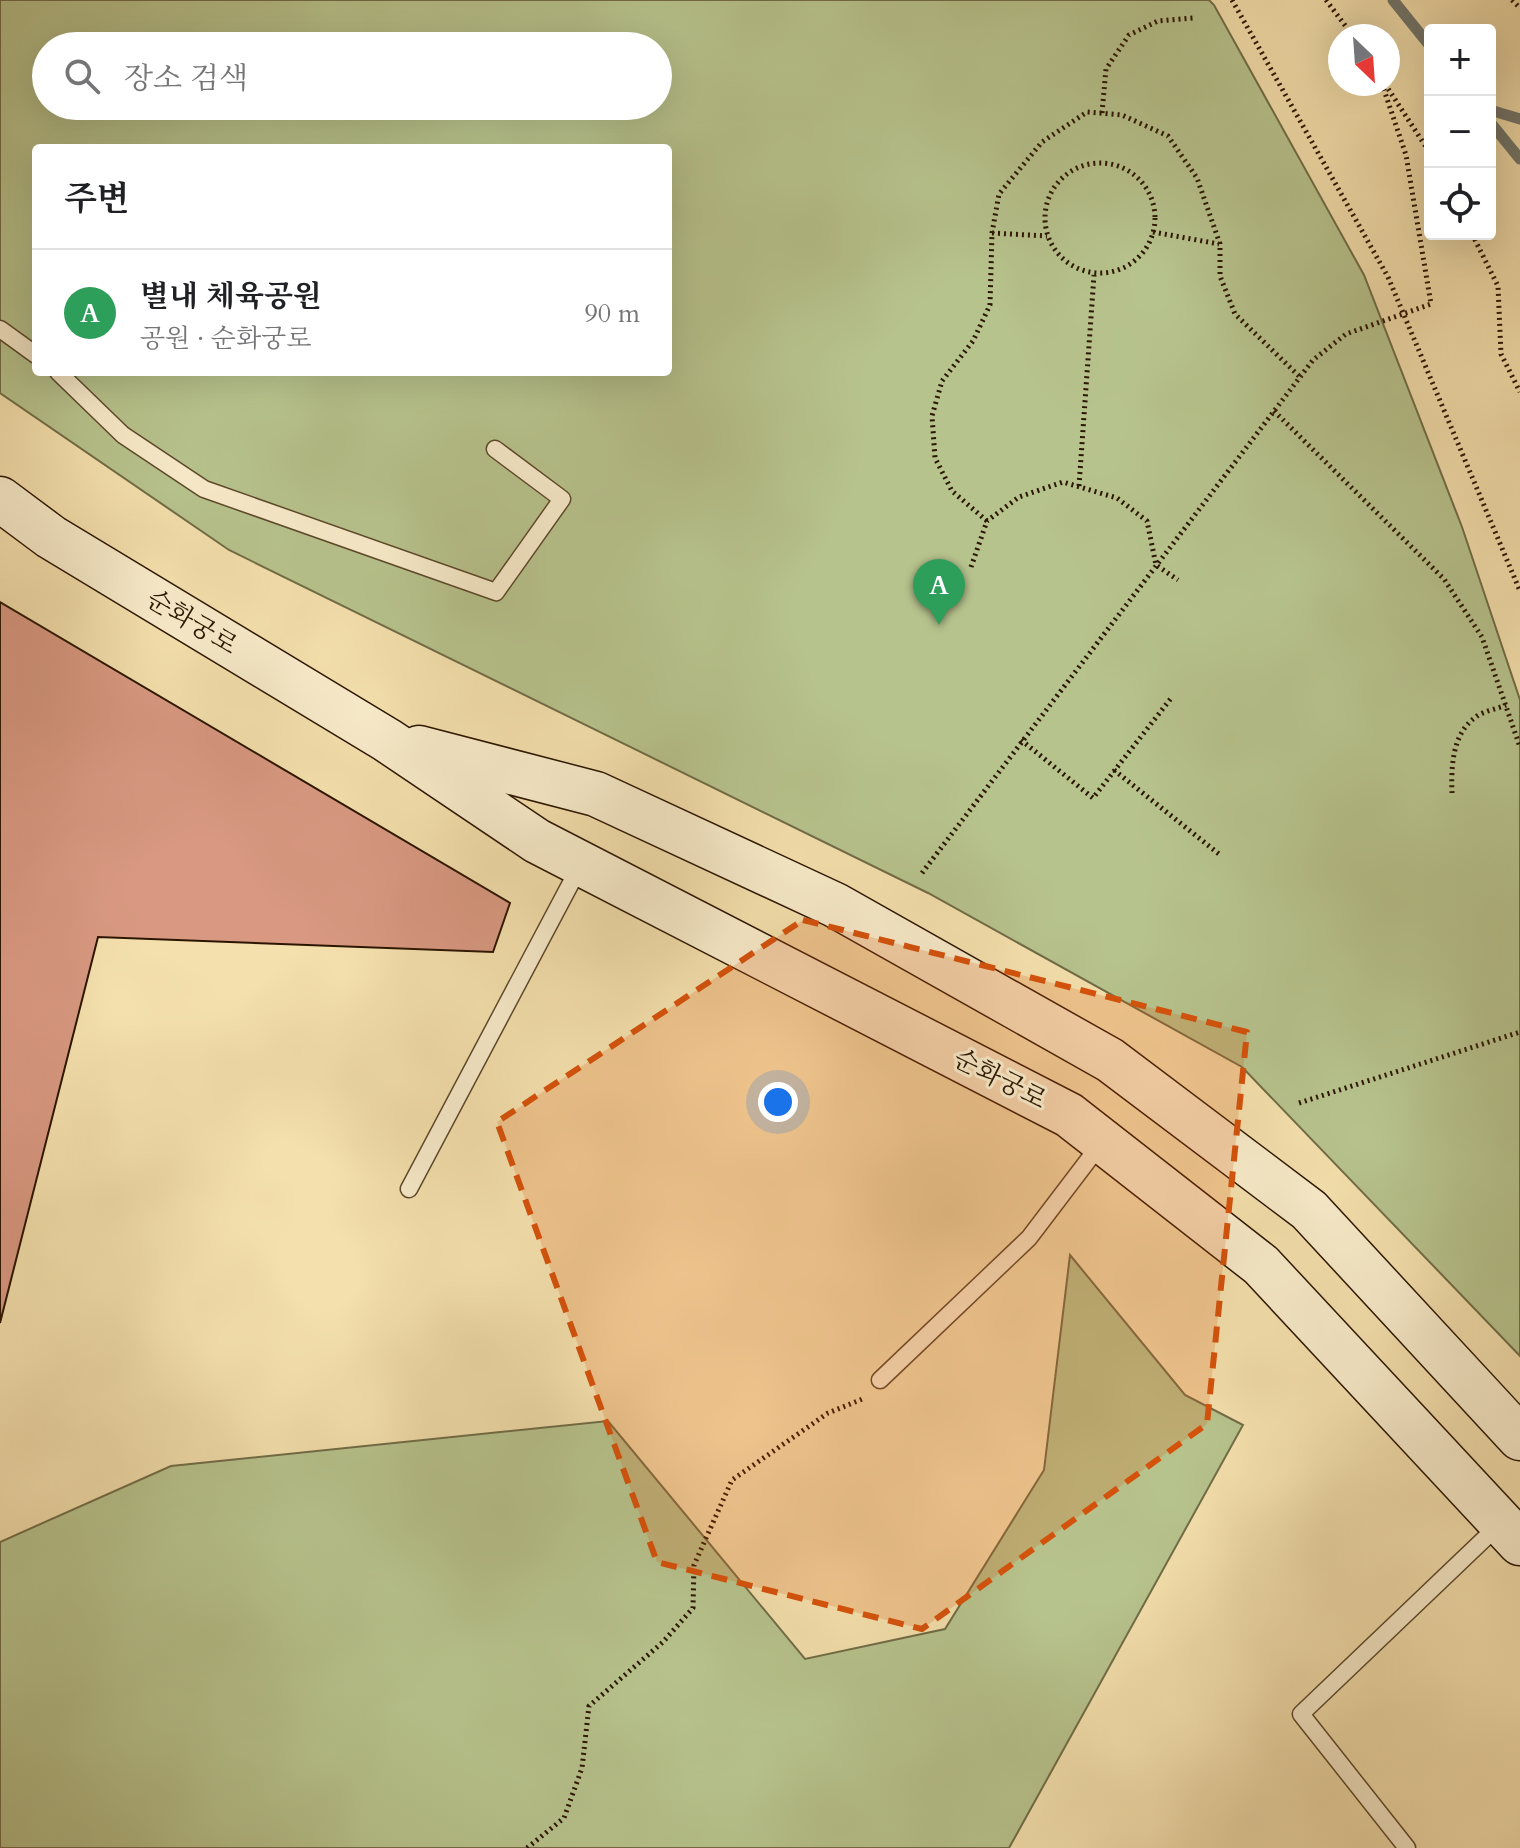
<!DOCTYPE html>
<html lang="ko">
<head>
<meta charset="utf-8">
<style>
  :root { --surface:#fff; --page:#f2f2f2; --text:#202124; --muted:#757577; --line:#e0e0e0; --accent:#7c3aed }
  body { margin:0; font-family:Cardo,"Noto Serif KR",serif; background:var(--page); color:var(--text) }
  .controls { position:absolute; right:24px; top:24px; display:grid; overflow:hidden; border-radius:8px; box-shadow:0 8px 32px #0002 }
  .controls button { width:72px; height:72px; display:grid; place-items:center; padding:0; border:0; border-bottom:2px solid var(--line); background:var(--surface); color:var(--text); font:40px sans-serif }
  .compass { position:absolute; left:1328px; top:24px; width:72px; height:72px; border-radius:50%; background:var(--surface); box-shadow:0 8px 32px #0002; rotate:155deg }
  .you { position:absolute; left:778px; top:1102px; width:28px; height:28px; margin:-20px; border:6px solid #fff; border-radius:50%; background:#1a73e8; box-shadow:0 0 0 12px #1a73e833 }
  .badge { display:grid; place-items:center; width:52px; height:52px; border-radius:50%; background:var(--accent); color:#fff; font-size:26px; font-weight:700 }
  .pin { position:absolute; translate:-50% -66px; filter:drop-shadow(0 2px 4px #0008) }
  .pin::after { content:''; position:absolute; top:42px; width:28px; height:24px; background:inherit; clip-path:polygon(0 0,100% 0,50% 100%) }
  .list { margin:0; padding:0; list-style:none }
  h2 { display:flex; justify-content:space-between; align-items:center; height:104px; margin:0; padding:0 32px; font-size:34px }
  h2 small { font-size:26px; font-weight:400; color:var(--muted) }
  .list li { display:grid; grid-template-columns:52px 1fr auto; gap:24px; align-items:center; box-sizing:border-box; height:128px; padding:0 32px; border-top:2px solid var(--line) }
  .list b { display:block; font-size:30px; white-space:nowrap }
  .list p { margin:0; font-size:26px; white-space:nowrap; color:var(--muted) }
  .list em { font-size:26px; font-style:normal; color:var(--muted) }
  .icon { flex:none; width:44px; height:44px; fill:none; stroke:currentColor; stroke-width:2; stroke-linecap:round; stroke-linejoin:round }
  .map { position:relative; flex:none; width:1520px; height:1848px; overflow:hidden }
  .search { position:absolute; background:var(--surface); box-shadow:0 8px 32px #0002; left:32px; top:32px; width:640px; height:88px; display:flex; align-items:center; gap:20px; box-sizing:border-box; padding:0 28px; border-radius:44px; color:var(--muted); font-size:30px }
  .panel { position:absolute; background:var(--surface); box-shadow:0 8px 32px #0002; left:32px; top:144px; width:640px; height:232px; border-radius:8px }
  .map>svg:first-child { display:block }
</style>
</head>
<body>
<div class="map">
<svg width="1520" height="1848" viewBox="0 0 1520 1848">
  <rect width="100%" height="100%" fill="#f4e0ad"/>
  <filter id="stains"><feTurbulence type="fractalNoise" baseFrequency=".0025" numOctaves="4"/><feColorMatrix values="0 0 0 0 .2 0 0 0 0 .09 0 0 0 0 .02 0 0 0 .5 -.17"/></filter>
  <radialGradient id="worn" r=".72"><stop offset=".6" stop-color="#630" stop-opacity="0"/><stop offset="1" stop-color="#630" stop-opacity=".3"/></radialGradient>
  <!-- green -->
  <g fill="#b7c38d" stroke="#716c46" stroke-width="2" fill-rule="evenodd">
    <path d="M 0,0 L 1209,0 L 1214,5 L 1364,275 L 1462,527 L 1520,700 L 1520,1356 L 1242,1067 L 928,893 L 229,550 L 0,393 ZM 46,46 L 658,46 L 658,106 L 46,106 ZM 36,148 L 668,148 L 668,372 L 36,372 Z"/>
    <polygon points="1070,1255 1185,1395 1243,1425 1009,1848 0,1848 0,1542 171,1466 608,1421 805,1659 945,1629 1044,1470"/>
  </g>
  <g fill="none" stroke-linecap="round" stroke-linejoin="round">
    <!-- stream -->
    <g stroke="#72786e" stroke-width="11">
      <polyline points="1393,0 1430,46"/>
      <polyline points="1490,110 1520,119"/>
      <polyline points="1490,122 1520,159"/>
    </g>
  </g>
  <!-- building -->
  <polygon fill="#d89881" stroke="#2b1500" stroke-width="2" points="0,602 510,903 493,952 98,937 0,1323"/>
  <g fill="none" stroke-linecap="round" stroke-linejoin="round">
    <defs>
      <g id="lane">
        <polyline points="0,329 36,355"/>
        <polyline points="58,372 123,435 204,489 496,592 562,499 495,449"/>
        <polyline points="409,1189 581,864"/>
        <polyline points="880,1380 1029,1238 1102,1142"/>
        <polyline points="1407,1848 1301,1714 1500,1524"/>
      </g>
      <g id="secondary">
        <polyline points="0,499 51,537 387,740 537,841 1069,1115 1261,1265 1520,1543"/>
        <polyline points="419,748 596,794 835,905 1110,1060 1309,1210 1520,1438"/>
      </g>
    </defs>
    <!-- lane casing -->
    <use href="#lane" stroke="#5d482b" stroke-width="19"/>
    <!-- secondary casing -->
    <use href="#secondary" stroke="#2b1500" stroke-width="47"/>
    <!-- path -->
    <g stroke="#2b1500" stroke-width="5" stroke-dasharray="2 4" stroke-linecap="butt">
      <polyline points="1232,0 1388,277 1520,591"/>
      <polyline points="1326,0 1353,36"/>
      <polyline points="1512,0 1520,8"/>
      <polyline points="1385,84 1430,153"/>
      <polyline points="1102,113 1106,69 1129,35 1158,21 1193,18"/>
      <circle cx="1100" cy="218" r="55"/>
      <polyline points="1153,232 1219,244"/>
      <polyline points="992,233 1047,236"/>
      <polyline points="1472,234 1498,286 1501,354 1520,392"/>
      <polyline points="1274,411 1444,579 1482,637 1520,747"/>
      <polyline points="1079,486 1094,275"/>
      <polyline points="987,521 952,491 935,458 932,416 942,381 973,341 990,305 992,233 999,194 1042,142 1087,112 1122,115 1168,136 1197,178 1220,244 1220,276 1235,314 1300,377"/>
      <polyline points="971,567 987,521 1019,497 1063,482 1117,498 1147,521 1156,565 1178,580"/>
      <polyline points="1021,740 1093,798 1172,697"/>
      <polyline points="1114,770 1219,854"/>
      <path d="M 1452,793 C 1451,768 1452,733 1476,717 C 1483,711 1497,709 1506,705"/>
      <polyline points="922,873 1313,360 1346,334 1431,304 1406,155 1382,84"/>
      <polyline points="1299,1103 1520,1032"/>
      <polyline points="527,1848 564,1818 582,1768 589,1706 663,1642 693,1608 694,1565 732,1480 828,1413 865,1398"/>
    </g>
    <!-- lane -->
    <use href="#lane" stroke="#f8ebca" stroke-width="16"/>
    <!-- secondary -->
    <use href="#secondary" stroke="#f8ebca" stroke-width="44"/>
  </g>
  <!-- marked area -->
  <path fill="#d5520b" fill-opacity="0.2" stroke="#d5520b" stroke-width="6" stroke-dasharray="16 10" stroke-linejoin="round" d="M 803,920 L 1247,1032 L 1207,1424 L 922,1629 L 657,1562 L 497,1122 Z"/>
  <g text-anchor="middle" dominant-baseline="central" stroke-width="6" stroke-linejoin="round" paint-order="stroke">
    <!-- street labels -->
    <g font-size="26" fill="#2b1500" stroke="#f8ebca">
      <text transform="translate(192 622) rotate(31)">순화궁로</text>
      <text transform="translate(1000 1079) rotate(27)">순화궁로</text>
    </g>
  </g>
  <rect width="100%" height="100%" filter="url(#stains)"/>
  <rect width="100%" height="100%" fill="url(#worn)"/>
</svg>
<div class="controls">
<button>+</button>
<button>−</button>
<button><svg class="icon" aria-label="locate" viewBox="0 0 24 24"><circle cx="12" cy="12" r="6"/><path d="M12 2v4M12 18v4M2 12h4M18 12h4"/></svg></button>
</div>
<svg class="compass" viewBox="-18 -18 36 36"><path d="M0-13l5 13h-10z" fill="#e53935"/><path d="M0 13l5-13h-10z" fill="#757577"/></svg>
<div class="you"></div>
<div class="pin badge" style="left:939px;top:625px;background:#2e9e5b">A</div>
<div class="search"><svg class="icon" aria-label="search" viewBox="0 0 24 24"><circle cx="10" cy="10" r="6"/><path d="M15 15l6 6"/></svg>장소 검색</div>
<section class="panel">
<h2>주변<small></small></h2>
<ul class="list">
<li><span class="badge" style="background:#2e9e5b">A</span><div><b>별내 체육공원</b><p>공원 · 순화궁로</p></div><em>90 m</em></li>
</ul>
</section>
</div>
</body>
</html>
